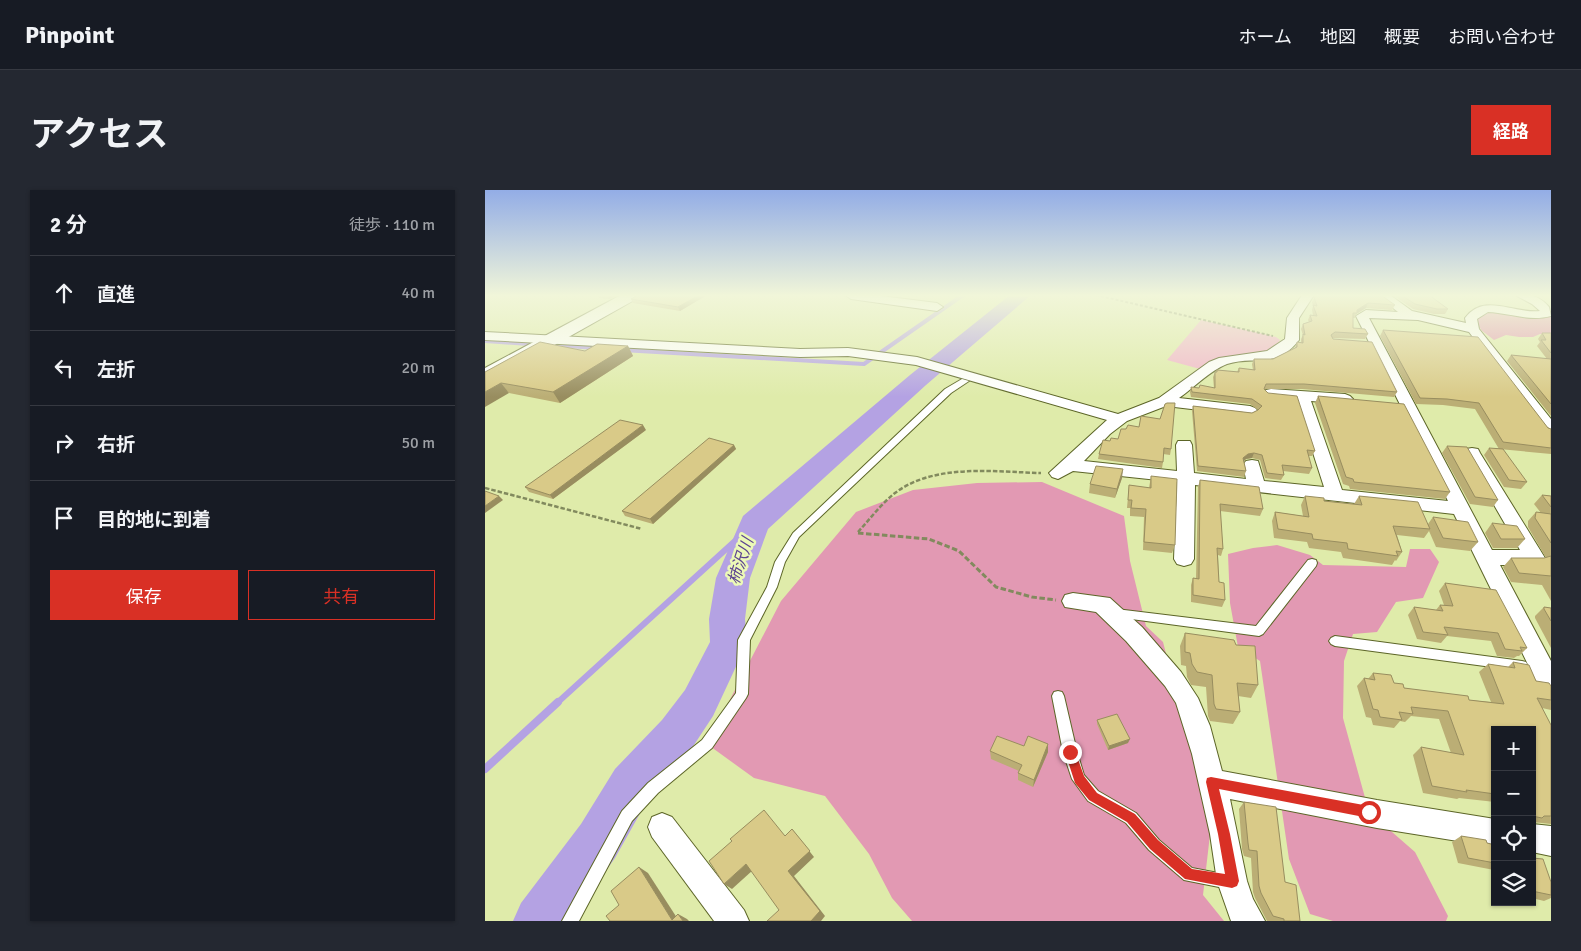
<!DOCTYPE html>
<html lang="ja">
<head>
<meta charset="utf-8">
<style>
  :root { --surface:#171b24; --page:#242831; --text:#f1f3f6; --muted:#9ea1a6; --line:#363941; --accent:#d93025 }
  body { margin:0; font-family:Signika,"Noto Sans JP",sans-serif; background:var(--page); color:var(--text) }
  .controls { position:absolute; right:15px; bottom:15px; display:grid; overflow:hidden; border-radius:0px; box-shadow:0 1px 4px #0004 }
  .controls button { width:45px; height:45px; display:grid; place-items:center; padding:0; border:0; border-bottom:1px solid var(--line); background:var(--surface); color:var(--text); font:25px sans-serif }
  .stop { position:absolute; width:15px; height:15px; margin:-11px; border:4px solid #d93025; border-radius:50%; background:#fff }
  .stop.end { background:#d93025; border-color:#fff; box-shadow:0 1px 5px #0008 }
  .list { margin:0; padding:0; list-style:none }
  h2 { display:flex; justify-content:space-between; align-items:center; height:65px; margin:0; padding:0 20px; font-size:21px }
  h2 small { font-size:16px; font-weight:400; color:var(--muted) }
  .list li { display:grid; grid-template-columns:32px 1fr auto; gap:15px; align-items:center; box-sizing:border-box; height:75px; padding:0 20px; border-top:1px solid var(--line) }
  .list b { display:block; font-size:19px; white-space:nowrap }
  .list em { font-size:16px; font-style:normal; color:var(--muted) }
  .actions { display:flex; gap:10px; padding:15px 20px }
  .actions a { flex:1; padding:11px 0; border:1px solid var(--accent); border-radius:0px; text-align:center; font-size:18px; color:var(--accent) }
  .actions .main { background:var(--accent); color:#fff }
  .icon { flex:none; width:28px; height:28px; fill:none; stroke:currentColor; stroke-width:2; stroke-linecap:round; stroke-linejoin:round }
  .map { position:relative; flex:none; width:1066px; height:731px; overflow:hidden; border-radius:0px }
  header { display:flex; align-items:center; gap:30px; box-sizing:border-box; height:70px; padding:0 25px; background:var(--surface); border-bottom:1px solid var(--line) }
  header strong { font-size:24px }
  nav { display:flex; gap:28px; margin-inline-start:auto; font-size:18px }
  .intro { display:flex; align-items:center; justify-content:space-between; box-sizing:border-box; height:120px; padding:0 30px }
  h1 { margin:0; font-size:35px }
  .button { padding:12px 22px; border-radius:0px; background:var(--accent); color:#fff; font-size:18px; font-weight:700 }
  main { display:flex; gap:30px; padding:0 30px }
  aside { flex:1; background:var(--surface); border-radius:0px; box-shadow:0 1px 4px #0004 }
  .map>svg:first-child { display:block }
</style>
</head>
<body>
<header>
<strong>Pinpoint</strong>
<nav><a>ホーム</a><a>地図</a><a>概要</a><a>お問い合わせ</a></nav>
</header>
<div class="intro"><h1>アクセス</h1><a class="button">経路</a></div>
<main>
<aside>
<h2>2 分<small>徒歩 · 110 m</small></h2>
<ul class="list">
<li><svg class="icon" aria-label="ahead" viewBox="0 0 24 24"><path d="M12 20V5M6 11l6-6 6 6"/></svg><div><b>直進</b></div><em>40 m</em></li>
<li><svg class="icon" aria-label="left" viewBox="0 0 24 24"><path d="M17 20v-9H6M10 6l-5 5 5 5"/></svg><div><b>左折</b></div><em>20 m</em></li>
<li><svg class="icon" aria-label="right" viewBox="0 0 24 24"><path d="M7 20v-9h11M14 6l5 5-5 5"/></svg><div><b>右折</b></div><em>50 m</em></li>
<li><svg class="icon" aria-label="arrive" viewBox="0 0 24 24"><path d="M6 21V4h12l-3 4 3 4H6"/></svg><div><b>目的地に到着</b></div></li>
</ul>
<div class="actions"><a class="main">保存</a><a>共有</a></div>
</aside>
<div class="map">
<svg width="1066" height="731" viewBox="0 0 1066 731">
  <rect width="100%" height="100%" fill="#dfebaa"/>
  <!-- green -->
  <path fill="#f1b6ca" d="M 716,130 L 791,147 L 795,150 C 784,170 747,162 728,170 C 723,172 719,176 715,179 L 682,170 Z"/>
  <!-- forest -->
  <g fill="#e299b3">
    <polygon points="1003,120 1047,128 1066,126 1066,145 1055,144 1048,147 1034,147 1021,145 1009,150 996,140 991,129"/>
    <polygon points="557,292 639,326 645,371 661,436 678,452 726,636 718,705 739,731 427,731 407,708 384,664 340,606 269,588 222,554 296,411 371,322 428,300 492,293"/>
    <polygon points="792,355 825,365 838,375 921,377 925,359 945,359 954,372 938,408 911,412 892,442 868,444 859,471 858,528 884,622 930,662 963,726 961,731 848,731 825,724 804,669 775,471 753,457 745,413 743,364 768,358"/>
  </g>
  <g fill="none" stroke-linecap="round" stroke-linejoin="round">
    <!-- stream-far3 -->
    <g stroke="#b4a2e3" stroke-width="4">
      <polyline points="0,151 44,154"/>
      <polyline points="70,155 110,158"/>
      <polyline points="137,160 379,174 478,105"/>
    </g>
    <!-- stream-far2 -->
    <polyline stroke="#b4a2e3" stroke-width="5" points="259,343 269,334"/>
    <!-- stream-far1 -->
    <polyline stroke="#b4a2e3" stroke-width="6" points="72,513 261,341"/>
    <!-- stream -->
    <polyline stroke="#b4a2e3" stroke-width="8" points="0,579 73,512"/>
    <!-- river -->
    <polygon fill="#b4a2e3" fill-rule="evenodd" points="525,105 546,105 441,195 283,339 265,388 260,429 262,453 228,526 207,558 162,611 130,668 85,731 28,731 36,713 96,634 130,579 177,530 200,500 225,452 224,429 231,388 258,326 425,185"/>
    <defs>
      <g id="lane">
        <polygon points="477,189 484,191 466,203 314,347 300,372 292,397 265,450 263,504 261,508 227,558 173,603 147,631 94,731 77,731 137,621 163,593 217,550 251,503 253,450 282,397 290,372 308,343 460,199"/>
        <polygon points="827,369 831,370 832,373 831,376 778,444 774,446 631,427 627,426 626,423 627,420 631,419 771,436 823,370"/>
        <polygon points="850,446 1037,471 1041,472 1043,476 1041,480 1037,481 850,456 846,454 844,451 846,448"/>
        <polygon points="573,501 577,502 579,506 592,562 599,585 613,601 651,623 674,650 707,678 749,686 752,691 749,696 744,699 699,690 664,660 641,633 603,611 587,589 578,562 567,506 569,502"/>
      </g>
      <g id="street">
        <polygon points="360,105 388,105 452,113 458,117 452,121 366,109"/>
        <path d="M 817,105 L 829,105 L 814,128 L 814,150 C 791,180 768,165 742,174 C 724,181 710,197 694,208 L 765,216 L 770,218 L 773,221 L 770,224 L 765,226 L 681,216 L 642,231 L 625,244 L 599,271 L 692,281 L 691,255 L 693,251 L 705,251 L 707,255 L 709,283 L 761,289 L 758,275 L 761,271 L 767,270 L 773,271 L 779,291 L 839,297 L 811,210 L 781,206 L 779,203 L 781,200 L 786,199 L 860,204 L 865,206 L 868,209 L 865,212 L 860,214 L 826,211 L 857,300 L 963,311 L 871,126 L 881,120 L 913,122 L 892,105 L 905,105 L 927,121 L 981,133 L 980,128 C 999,102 1029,124 1055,121 L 1047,114 L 1030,105 C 1044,103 1055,106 1064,117 L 1066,126 C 1044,132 1026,123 1003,122 L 992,129 L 994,139 L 1066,229 L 1066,245 L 1060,243 L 984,142 L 933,130 L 884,128 L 1007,360 L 1035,360 L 979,263 L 981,259 L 987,258 L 993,259 L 995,263 L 1060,368 L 1057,373 L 1050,375 L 1015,375 L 1066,471 L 1066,506 L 1057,503 L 969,324 L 710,295 L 709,369 L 706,374 L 699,376 L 692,374 L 689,369 L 692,292 L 588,281 L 573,289 L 567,287 L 564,283 L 622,230 L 431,175 L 363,166 L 315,167 L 0,150 L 0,142 L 315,159 L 363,158 L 432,167 L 633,224 L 674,208 L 724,172 L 734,168 L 782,161 L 800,149 L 802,128 Z"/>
        <polygon points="588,403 625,408 657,437 696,482 713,508 725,536 737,581 892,610 1010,629 1010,657 892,638 745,609 762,691 768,709 780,731 746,731 732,691 725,644 707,564 691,513 680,496 641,451 611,422 580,417 577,411 580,405"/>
        <polygon points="177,623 187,627 259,720 264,731 229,731 167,647 163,637 167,627"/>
        <polygon points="1047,634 1066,636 1066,666 1047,662"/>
      </g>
      <polygon id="secondary" points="136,105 155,105 153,108 7,190 0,192 0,178"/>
    </defs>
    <!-- lane casing -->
    <use href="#lane" stroke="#5c6527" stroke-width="2"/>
    <!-- street casing -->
    <use href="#street" stroke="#5c6527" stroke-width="2"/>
    <!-- secondary casing -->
    <use href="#secondary" stroke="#5c6527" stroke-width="2"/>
    <!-- path-far2 -->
    <polyline stroke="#828a5e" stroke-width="2" stroke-dasharray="3 2" stroke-linecap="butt" points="611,105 788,146"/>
    <!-- path-far1 -->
    <g stroke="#828a5e" stroke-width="2.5" stroke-dasharray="4.5 2" stroke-linecap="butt">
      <polyline points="0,298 157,339"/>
      <path d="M 373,342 C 385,329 396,314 410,303 C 450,273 509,282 556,283"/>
    </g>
    <!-- path -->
    <polyline stroke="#828a5e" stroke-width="3" stroke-dasharray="5.5 2.5" stroke-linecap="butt" points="373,343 444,349 474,361 511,397 547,407 571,410"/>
    <!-- lane -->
    <use href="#lane" fill="#fff" fill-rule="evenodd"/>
    <!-- street -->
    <use href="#street" fill="#fff" fill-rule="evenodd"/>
    <!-- secondary -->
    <use href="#secondary" fill="#fff" fill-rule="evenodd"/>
  </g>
  <!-- wall -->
  <g fill="#bbae75">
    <polygon points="113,105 133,105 124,109 114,108"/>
    <polygon points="153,105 222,105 195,121 148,113 146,109"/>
    <polygon points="831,105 910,115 907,120 881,118 871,124 870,128 868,128 868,138 883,144 880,149 847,148 912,202 909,207 817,199 779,199 830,261 827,266 823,266 827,278 824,284 798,281 799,285 796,290 780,288 775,270 767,268 761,269 759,271 761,281 759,287 712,281 707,221 708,216 767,223 773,220 765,214 706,207 705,202 706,197 714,198 729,198 728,187 730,182 731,182 732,180 752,182 754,178 768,180 767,174 769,169 788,169 810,158 812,152 816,153 816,149 818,145 816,139 818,134 824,132 823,130 825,125 828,125 827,120 828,116 827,112"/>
    <polygon points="908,105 944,105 963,119 960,124 949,124 928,119"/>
    <polygon points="898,140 1066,239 1066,264 1014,259 990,219 958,215 931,214 895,146"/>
    <polygon points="1057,143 1066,143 1066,226 1022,171 1026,165 1062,169 1052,156 1055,152 1053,149"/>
    <polygon points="143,156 148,166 75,213 24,203 0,182 100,161"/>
    <polygon points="833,206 965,302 960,309 865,299 864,296 858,294 830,213"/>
    <polygon points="161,240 68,309 44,302 40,297"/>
    <polygon points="633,249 686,259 685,265 678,264 678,272 677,278 613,269 614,264 625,251"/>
    <polygon points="249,255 251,259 168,334 140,326 137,321"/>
    <polygon points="962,256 1013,310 1008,317 985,314 957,263"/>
    <polygon points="1004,258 1042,292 1036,299 1019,297 999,265"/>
    <polygon points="666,286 690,355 687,363 658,360 659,327 645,326 645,318 642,318 644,295 664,298"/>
    <polygon points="637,288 630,308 604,303 605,294"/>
    <polygon points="715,290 778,319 775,326 735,321 738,359 736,366 733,365 734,392 740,410 737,417 706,412 706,395 708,388 711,389 713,297"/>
    <polygon points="1057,305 1066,306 1066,411 1057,395 1026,392 1018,377 1026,368 1061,368 1043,337 1043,331 1051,322 1056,323 1049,314"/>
    <polygon points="820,306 839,311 869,314 874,306 943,334 948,327 993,352 985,361 951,357 944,341 939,348 912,345 917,362 911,371 910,370 907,375 858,368 856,362 824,358 822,352 789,348 787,331 790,322 818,326 816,315"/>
    <polygon points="1007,333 1040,349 1032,358 1008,358 1000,343"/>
    <polygon points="960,393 1042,458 1034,466 1032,466 1029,468 1012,466 1006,451 962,446 956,453 932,449 923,425 929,417 951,420 955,415 959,415 954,401"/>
    <polygon points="1059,417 1066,418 1066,458 1050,428 1050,426"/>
    <polygon points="700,443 751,455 773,495 766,508 753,506 755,522 748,534 725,531 723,526 721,497 706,495 702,487 701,476 696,475 695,456"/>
    <polygon points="1028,472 1051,491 1066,496 1066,520 1057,518 1066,535 1066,634 1048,632 1047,633 1047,540 1010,540 1010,612 974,608 972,609 938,603 928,565 936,557 966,563 954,529 926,526 920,532 915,531 909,538 888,535 886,528 881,527 872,496 879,488 883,489 888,483 919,498 984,510 1006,512 994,482 1003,474 1023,477"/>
    <polygon points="612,530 643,553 623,560 612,534"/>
    <polygon points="563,554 563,562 548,597 533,590 533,583 534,581 506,569 505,561 539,556"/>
    <polygon points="759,612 800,692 815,731 782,731 770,708 768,702 766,668 759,666 757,659 754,619"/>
    <polygon points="976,646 1010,655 1010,681 1009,680 973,673 967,652"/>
    <polygon points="1047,668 1066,692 1066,708 1059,711 1047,708"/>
  </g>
  <!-- shaded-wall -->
  <g fill="#988d5f">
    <polygon points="122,105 133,105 124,109"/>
    <polygon points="214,105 222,105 195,121 193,117"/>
    <polygon points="883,113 881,118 871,124 872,120"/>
    <polygon points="143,156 148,166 75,213 68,202"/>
    <polygon points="16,193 24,203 0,217 0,202"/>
    <polygon points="158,235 161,240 68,309 65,305"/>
    <polygon points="249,255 251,259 168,334 165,329"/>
    <polygon points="769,263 767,268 761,269 756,274 758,268 763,264"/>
    <polygon points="638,279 637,288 630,308 632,299"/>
    <polygon points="14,306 18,310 0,323 0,316"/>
    <polygon points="645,549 643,553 623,560 624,556"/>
    <polygon points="563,554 563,562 548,597 549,590"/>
    <polygon points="307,639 329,667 309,686 340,726 336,731 326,731 303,681"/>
    <polygon points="261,674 268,680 247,699 239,694"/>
    <polygon points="154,677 163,683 194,731 187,730"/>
    <polygon points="193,724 202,729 204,731 198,731"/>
  </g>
  <!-- building -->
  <g fill="#d9ca88" stroke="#988d5f">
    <polygon points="153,105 214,105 193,117 146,109"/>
    <polygon points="831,105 896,105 910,115 883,113 872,120 872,123 868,123 868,138 880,139 883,144 850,142 846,145 848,149 887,152 912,202 819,194 781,194 779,199 783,203 812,206 830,261 822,260 827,278 797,275 799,285 782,283 777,265 769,263 763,264 758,268 761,281 713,276 708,216 767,223 773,220 777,216 767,209 707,202 706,197 714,198 715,195 730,198 730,182 732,182 732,180 754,182 754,178 770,180 769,169 788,169 812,157 812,152 818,153 818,144 820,145 818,134 827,131 825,125 832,126 828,115 832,116 829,107 831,107"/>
    <polygon points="916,105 944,105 963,119 952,119 930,114"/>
    <polygon points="898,140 993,147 1063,238 1066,239 1066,258 1018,252 994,213 962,209 935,208"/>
    <polygon points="1057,143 1066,143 1066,163 1056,150 1061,150"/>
    <polygon points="55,152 100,161 112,154 143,156 68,202 16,193 0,202 0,182"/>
    <polygon points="1026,165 1066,169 1066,214"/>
    <polygon points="833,206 919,214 965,302 869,292 868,289 861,287"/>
    <polygon points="682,213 690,213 686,259 679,258 678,272 614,264 618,250 625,251 626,248 633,249 636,239 641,239 643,235 654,237 656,226 675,229 680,214"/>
    <polygon points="135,230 158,235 65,305 40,297"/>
    <polygon points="224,248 249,255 165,329 137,321"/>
    <polygon points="962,256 982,257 1013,310 990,307"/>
    <polygon points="1004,258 1018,259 1042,292 1024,290"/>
    <polygon points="611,276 638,279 632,299 605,294"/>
    <polygon points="666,286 692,289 690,355 659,352 661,319 646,318 647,310 643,310 644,295 666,298"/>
    <polygon points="715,290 774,297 778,319 735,314 738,359 732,358 734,392 739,393 740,410 708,405 708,388 714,389"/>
    <polygon points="0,301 14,306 0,316"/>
    <polygon points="1057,305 1066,306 1066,317"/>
    <polygon points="820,306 839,308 839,311 877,315 874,306 933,312 945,339 908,336 917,362 911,361 913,366 863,359 862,353 828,349 827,344 793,339 790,322 824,327"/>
    <polygon points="1051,322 1066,324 1066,353 1050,328"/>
    <polygon points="948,327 983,332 993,352 958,348"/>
    <polygon points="1007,333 1032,336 1040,349 1016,349"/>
    <polygon points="1066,366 1066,386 1034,383 1026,368 1059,368"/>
    <polygon points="960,393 1011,400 1042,458 1035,457 1037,461 1020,459 1013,443 959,437 963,445 938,442 929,417 958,421 955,415 968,416"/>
    <polygon points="1059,417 1066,418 1066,431 1059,419"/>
    <polygon points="700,443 749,450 751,455 770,456 773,495 752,493 755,522 731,519 729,514 727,485 712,482 707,474 705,463 700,462"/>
    <polygon points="1028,472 1044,475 1051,491 1064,493 1066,496 1066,510 1052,508 1066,535 1066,626 1059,626 1057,628 1047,626 1047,540 1010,540 1010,604 981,600 982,602 947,596 936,557 979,565 963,521 926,517 928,524 914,522 917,530 895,527 893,520 888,519 879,488 890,490 888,483 906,485 909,493 918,494 919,498 983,506 984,510 1019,514 1003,474 1030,478"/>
    <polygon points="632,524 645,549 624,556 612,530"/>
    <polygon points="512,546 539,556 543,546 563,554 549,590 533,583 537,575 505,561"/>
    <polygon points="759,612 791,617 800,692 811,695 815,731 799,731 799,729 788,726 776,703 774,696 772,661 764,660 763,653"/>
    <polygon points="279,620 300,646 307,639 325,661 303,681 335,721 326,731 282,731 294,720 261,674 239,694 224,671 247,651 245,649"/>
    <polygon points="976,646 1001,650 1002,653 1010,655 1010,673 983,668"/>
    <polygon points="1047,668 1058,669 1066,692 1066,705 1047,701"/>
    <polygon points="154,677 187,730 193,724 198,731 125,731 121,726 134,715 126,701"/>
  </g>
  <!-- sky -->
  <linearGradient id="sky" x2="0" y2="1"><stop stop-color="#93ade6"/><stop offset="0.51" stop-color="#f1f6d9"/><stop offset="1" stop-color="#f1f6d9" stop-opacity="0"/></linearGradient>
  <rect width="1066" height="207" fill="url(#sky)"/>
  <!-- route -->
  <polygon fill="#d93025" points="585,557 589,558 599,586 612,603 650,624 673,650 707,679 740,684 733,644 721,592 722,588 726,587 884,616 888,618 890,622 888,626 884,628 734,599 745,644 754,691 752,696 747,698 700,689 665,659 642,632 604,610 590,593 580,562 581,558"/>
  <g text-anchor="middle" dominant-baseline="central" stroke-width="5" stroke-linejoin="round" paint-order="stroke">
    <!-- water labels -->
    <g font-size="16" font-style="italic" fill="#5d4491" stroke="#ecf9b7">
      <text transform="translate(256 371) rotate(-72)">柿沢川</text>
    </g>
  </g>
</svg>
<div class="controls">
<button>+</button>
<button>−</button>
<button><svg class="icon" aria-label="locate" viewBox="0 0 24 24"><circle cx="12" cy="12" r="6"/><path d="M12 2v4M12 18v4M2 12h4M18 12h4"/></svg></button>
<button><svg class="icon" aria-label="layers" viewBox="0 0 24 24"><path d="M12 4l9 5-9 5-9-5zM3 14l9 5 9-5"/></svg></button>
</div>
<div class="stop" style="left:884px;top:622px"></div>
<div class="stop end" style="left:585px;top:562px"></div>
</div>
</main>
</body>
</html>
